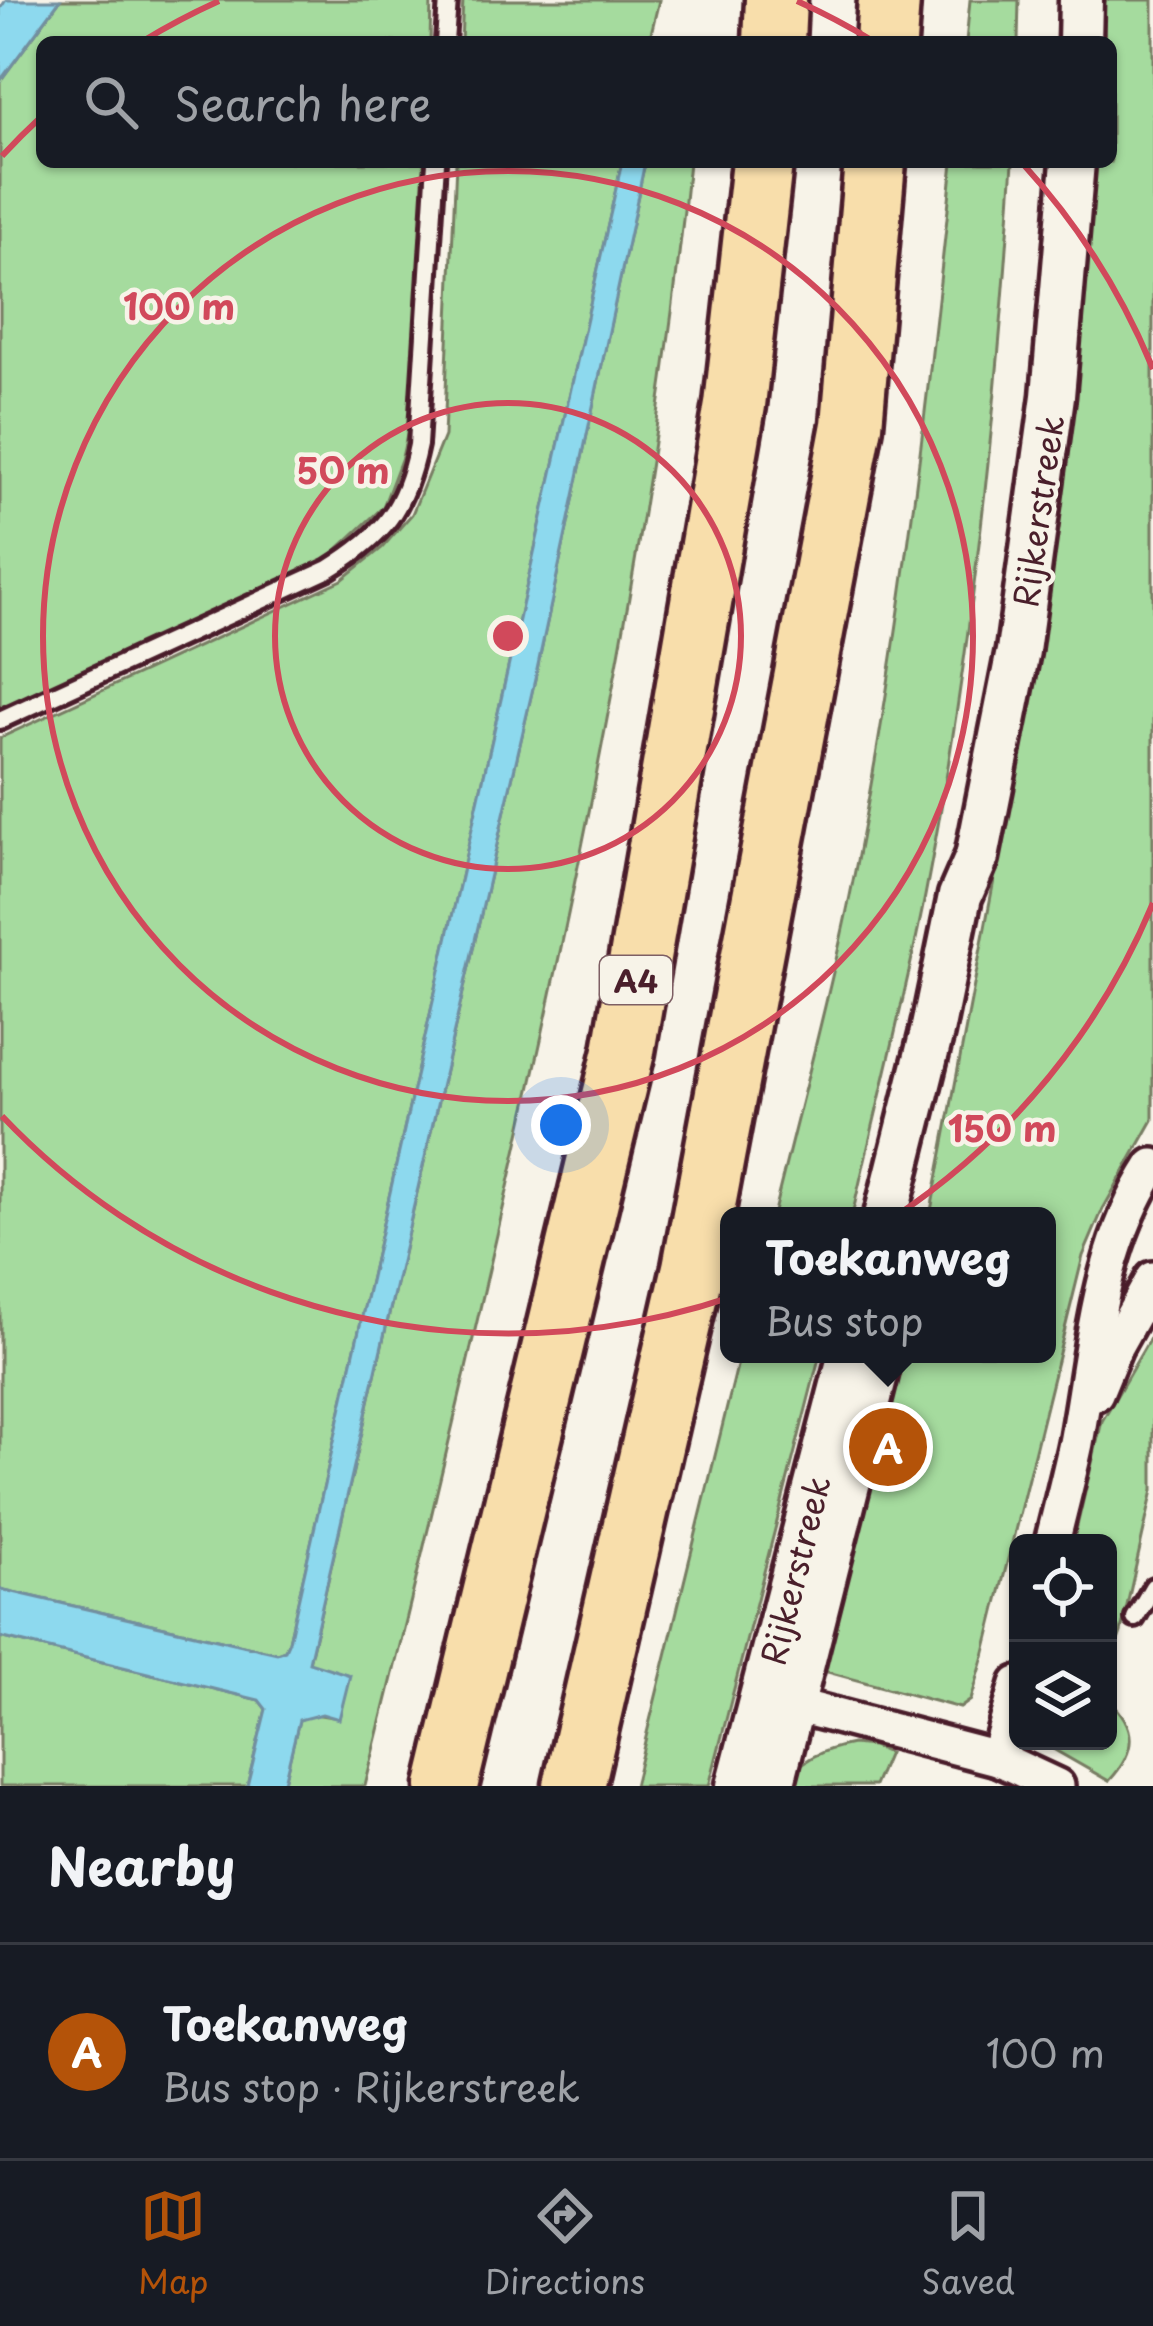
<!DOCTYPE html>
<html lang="en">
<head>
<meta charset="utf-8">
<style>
  :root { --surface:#171b24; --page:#242831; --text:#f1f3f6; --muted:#9ea1a6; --line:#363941; --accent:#b45309 }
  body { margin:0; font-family:"Playpen Sans",sans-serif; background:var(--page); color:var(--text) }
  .controls { position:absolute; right:36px; bottom:36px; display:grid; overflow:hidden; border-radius:18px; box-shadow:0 3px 9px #0004 }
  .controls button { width:108px; height:108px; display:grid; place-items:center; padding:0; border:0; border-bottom:3px solid var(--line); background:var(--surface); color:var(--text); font:60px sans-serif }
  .you { position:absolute; left:561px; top:1125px; width:42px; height:42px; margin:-30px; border:9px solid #fff; border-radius:50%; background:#1a73e8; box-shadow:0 0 0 18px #1a73e833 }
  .badge { display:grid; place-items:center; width:78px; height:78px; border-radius:50%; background:var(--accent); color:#fff; font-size:39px; font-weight:700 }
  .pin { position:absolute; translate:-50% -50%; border:6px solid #fff; box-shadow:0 3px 12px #0006 }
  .popup { position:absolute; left:720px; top:1207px; width:336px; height:156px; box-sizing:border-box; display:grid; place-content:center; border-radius:18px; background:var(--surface); filter:drop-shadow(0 3px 9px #0005); font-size:39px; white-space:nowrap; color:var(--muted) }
  .popup b { font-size:45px; color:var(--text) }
  .popup::after { content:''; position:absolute; left:50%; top:100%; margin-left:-24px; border:24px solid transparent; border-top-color:var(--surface) }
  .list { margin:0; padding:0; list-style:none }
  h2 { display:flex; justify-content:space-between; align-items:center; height:156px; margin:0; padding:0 48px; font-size:51px }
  h2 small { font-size:39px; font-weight:400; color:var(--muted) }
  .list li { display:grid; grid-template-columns:78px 1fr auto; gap:36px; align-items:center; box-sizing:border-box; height:216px; padding:0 48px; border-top:3px solid var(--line) }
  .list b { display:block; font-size:45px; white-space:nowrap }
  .list p { margin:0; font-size:39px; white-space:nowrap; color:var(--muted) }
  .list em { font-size:39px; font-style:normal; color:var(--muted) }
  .icon { flex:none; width:66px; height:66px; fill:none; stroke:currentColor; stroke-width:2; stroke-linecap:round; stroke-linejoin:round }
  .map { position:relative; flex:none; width:1153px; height:1786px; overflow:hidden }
  .search { position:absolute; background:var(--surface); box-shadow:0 3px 9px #0004; left:36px; right:36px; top:36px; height:132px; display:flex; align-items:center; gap:30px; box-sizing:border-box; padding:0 42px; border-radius:18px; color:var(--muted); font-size:45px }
  .sheet { height:372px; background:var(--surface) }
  nav { display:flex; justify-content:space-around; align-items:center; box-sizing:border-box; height:168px; border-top:3px solid var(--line); background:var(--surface); font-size:33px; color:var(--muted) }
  nav a { display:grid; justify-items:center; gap:6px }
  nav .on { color:var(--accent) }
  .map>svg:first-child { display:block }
</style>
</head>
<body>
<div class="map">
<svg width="1153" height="1786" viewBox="0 0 1153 1786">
  <rect width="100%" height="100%" fill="#f7f3e8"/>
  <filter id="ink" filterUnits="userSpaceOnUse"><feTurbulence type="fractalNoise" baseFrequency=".00833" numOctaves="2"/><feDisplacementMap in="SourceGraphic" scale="24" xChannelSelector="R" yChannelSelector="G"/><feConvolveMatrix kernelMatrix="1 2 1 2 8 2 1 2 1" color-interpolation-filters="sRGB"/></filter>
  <g filter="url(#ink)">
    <!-- green -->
    <g fill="#a5db9e" stroke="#787d64" stroke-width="3">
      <polygon points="60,0 431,0 430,42 42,42 42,162 425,162 415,400 402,457 383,507 327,559 0,709 0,81"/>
      <polygon points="463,0 659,0 649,42 461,42"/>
      <polygon points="970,0 1019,0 1018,42 966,42"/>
      <polygon points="1099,0 1153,0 1153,1120 1103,1209 1083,1256 984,1656 971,1700 960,1708 809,1667 901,1354 1047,1354 1047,1216 930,1216 1022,733 1090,162 1111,162 1111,42 1097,42"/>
      <polygon points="456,162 622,162 289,1641 285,1650 277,1653 0,1589 0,738 342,580 382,548 412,514 444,436"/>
      <path d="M 645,162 L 689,162 C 654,517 582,866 502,1213 C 458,1405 413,1596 365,1786 L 283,1786 L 299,1720 L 314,1714 L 339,1718 L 349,1675 L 309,1663 L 535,679 Z"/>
      <path d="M 953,162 L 1013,162 C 997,408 972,653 925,896 C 904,1003 876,1109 852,1216 L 773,1216 C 799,1109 828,1003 850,896 C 899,654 927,407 953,162 Z"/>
      <polygon points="1153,1333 1153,1490 1121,1632 1108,1670 1108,1543 1073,1543 1102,1421"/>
      <polygon points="740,1354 820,1354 709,1786 634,1786"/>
      <polygon points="0,1637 259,1700 266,1709 247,1786 0,1786"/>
      <path d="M 1108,1699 C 1138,1727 1137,1751 1109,1781 L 1039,1741 L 1108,1741 Z"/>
      <path d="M 852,1744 L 872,1746 L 888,1753 L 874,1786 L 786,1786 C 797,1759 825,1749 852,1744 Z"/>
    </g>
    <!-- water -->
    <g fill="#8dd9ee" stroke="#728fa0" stroke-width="3">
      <polygon points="6,0 60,0 0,81 0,9"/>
      <polygon points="622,162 645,162 535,679 309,1662 350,1675 339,1719 322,1714 299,1720 283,1786 247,1786 266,1709 259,1700 0,1637 0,1589 277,1653 285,1650 289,1641"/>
    </g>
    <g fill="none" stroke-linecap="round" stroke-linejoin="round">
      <defs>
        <g id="service">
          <polyline points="445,42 448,0"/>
          <path d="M 0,720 L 329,569 C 384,535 405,509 418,445 L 436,162"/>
          <polyline points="1135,1618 1153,1587"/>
        </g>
        <g id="minor">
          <polyline points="1096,1393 1115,1347 1153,1279"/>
          <path d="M 1052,1543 C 1060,1510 1069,1476 1076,1443 C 1094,1346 1098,1251 1153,1166"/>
          <polyline points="794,1705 997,1758 1057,1786"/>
          <polyline points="997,1758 1018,1684"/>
        </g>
        <g id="tertiary">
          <polyline points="1080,42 1081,0"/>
          <polyline points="886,1216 932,1032 960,896 977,857 1018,651 1053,396 1073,162"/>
          <polyline points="738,1786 850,1354"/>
          <polyline points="772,1786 881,1354"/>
        </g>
        <g id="motorway">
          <polyline points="774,42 776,0"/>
          <polyline points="886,42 889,0"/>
          <polyline points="447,1786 624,1051 735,405 762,162"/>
          <polyline points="574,1786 693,1268 852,425 875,162"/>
        </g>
      </defs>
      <!-- service casing -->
      <use href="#service" stroke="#4a1f2b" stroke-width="26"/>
      <!-- minor casing -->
      <use href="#minor" stroke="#4a1f2b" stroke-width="42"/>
      <!-- tertiary casing -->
      <use href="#tertiary" stroke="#4a1f2b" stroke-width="51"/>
      <!-- motorway casing -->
      <use href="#motorway" stroke="#4a1f2b" stroke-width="69"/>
      <!-- service -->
      <use href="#service" stroke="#f7f3e8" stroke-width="16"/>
      <!-- minor -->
      <use href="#minor" stroke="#f7f3e8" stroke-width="33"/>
      <!-- tertiary -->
      <use href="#tertiary" stroke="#f7f3e8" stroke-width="42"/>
      <!-- motorway -->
      <use href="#motorway" stroke="#f8deab" stroke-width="60"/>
    </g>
  </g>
  <!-- distance rings -->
  <g fill="none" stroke="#d1495b" stroke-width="6">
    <circle cx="508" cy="636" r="233"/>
    <circle cx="508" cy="636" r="465"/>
    <path d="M1153 903A698 698 0 0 1 2 1116M2 156A698 698 0 0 1 41 117M143 41A698 698 0 0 1 219 1M797 1A698 698 0 0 1 873 41M1023 164A698 698 0 0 1 1153 369"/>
  </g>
  <g text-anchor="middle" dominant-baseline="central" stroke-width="9" stroke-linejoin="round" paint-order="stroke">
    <!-- shield labels -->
    <rect fill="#f7f3e8" stroke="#7e5f64" stroke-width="3" x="600" y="956" width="72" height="48" rx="9"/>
    <g font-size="30" font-weight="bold" fill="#4a1f2b">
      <text x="636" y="980">A4</text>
    </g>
    <!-- street labels -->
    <g font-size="33" fill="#4a1f2b" stroke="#f7f3e8">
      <text transform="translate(1037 511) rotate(-82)">Rijkerstreek</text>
      <text transform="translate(794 1570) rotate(-76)">Rijkerstreek</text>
    </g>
  </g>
  <circle cx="508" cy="636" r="18" fill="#d1495b" stroke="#f7f3e8" stroke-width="6"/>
  <g font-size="36" text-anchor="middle" font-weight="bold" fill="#d1495b" stroke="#f7f3e8" stroke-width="9" stroke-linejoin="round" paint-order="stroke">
    <text x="179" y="320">100 m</text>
    <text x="343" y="484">50 m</text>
    <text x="1002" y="1142">150 m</text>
  </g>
</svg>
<div class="controls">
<button><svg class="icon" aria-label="locate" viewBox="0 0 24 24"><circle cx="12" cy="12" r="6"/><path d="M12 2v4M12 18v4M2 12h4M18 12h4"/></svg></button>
<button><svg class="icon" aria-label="layers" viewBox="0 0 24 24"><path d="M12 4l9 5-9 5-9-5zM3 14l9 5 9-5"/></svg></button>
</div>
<div class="you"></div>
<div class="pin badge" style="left:888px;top:1447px">A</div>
<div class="popup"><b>Toekanweg</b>Bus stop</div>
<div class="search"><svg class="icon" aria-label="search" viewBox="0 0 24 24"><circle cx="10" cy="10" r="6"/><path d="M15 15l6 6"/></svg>Search here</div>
</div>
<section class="sheet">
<h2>Nearby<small></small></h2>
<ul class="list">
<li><span class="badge">A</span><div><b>Toekanweg</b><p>Bus stop · Rijkerstreek</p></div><em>100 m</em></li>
</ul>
</section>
<nav>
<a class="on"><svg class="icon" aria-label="map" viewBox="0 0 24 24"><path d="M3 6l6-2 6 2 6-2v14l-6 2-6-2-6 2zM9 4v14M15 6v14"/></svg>Map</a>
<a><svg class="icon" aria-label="directions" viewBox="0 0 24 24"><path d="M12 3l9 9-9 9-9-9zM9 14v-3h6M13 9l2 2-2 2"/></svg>Directions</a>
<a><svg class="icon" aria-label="saved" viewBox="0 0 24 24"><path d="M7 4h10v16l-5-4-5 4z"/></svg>Saved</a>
</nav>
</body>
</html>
